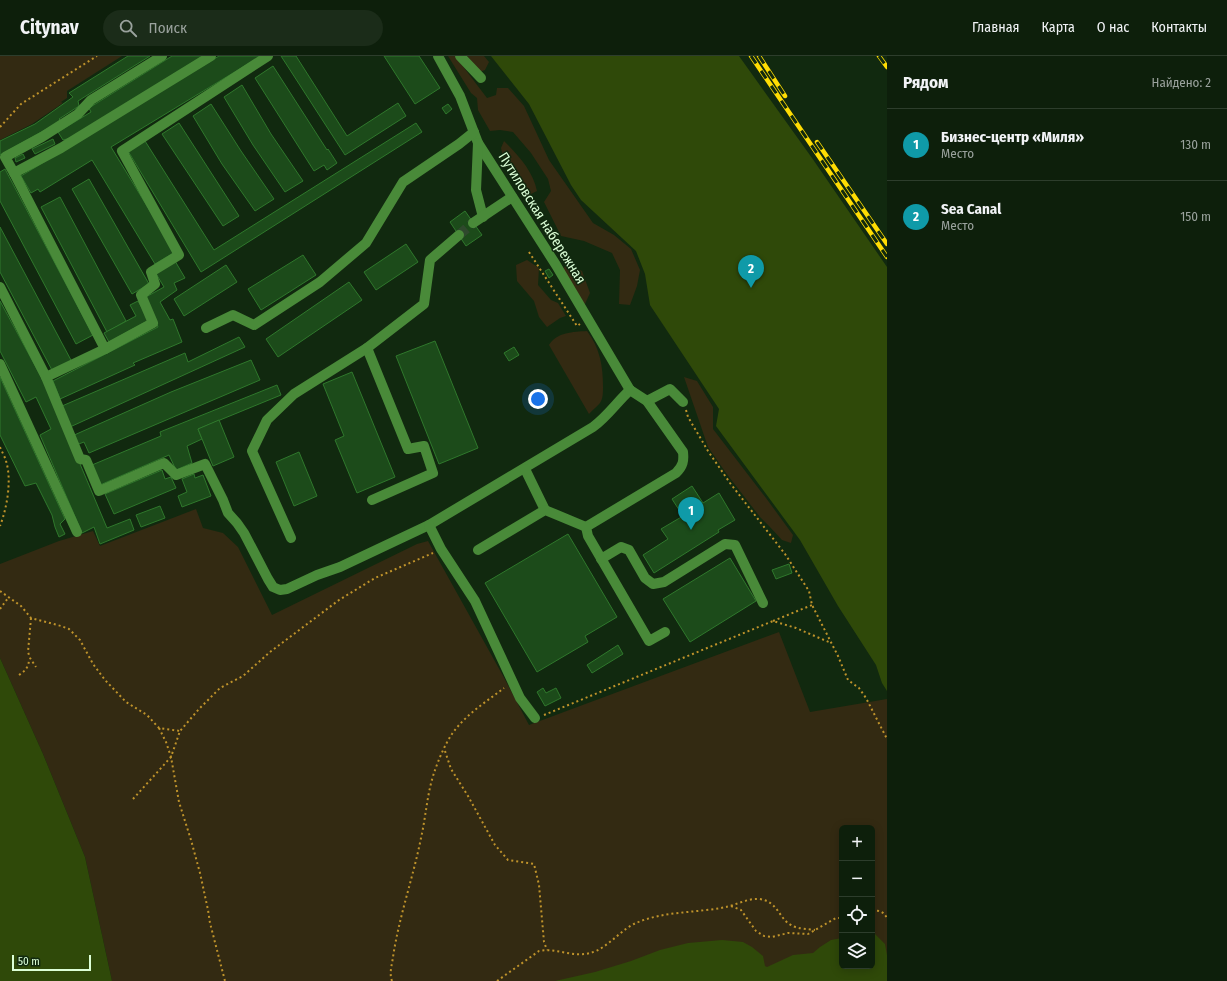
<!DOCTYPE html>
<html lang="ru">
<head>
<meta charset="utf-8">
<style>
  :root { --surface:#0d1f0b; --page:#1b2c19; --text:#f1f3f6; --muted:#9aa29d; --line:#2d3d2c; --accent:#ffdc03 }
  body { margin:0; font-family:"Fira Sans Condensed",sans-serif; background:var(--page); color:var(--text) }
  .controls { position:absolute; right:12px; bottom:12px; display:grid; overflow:hidden; border-radius:6px; box-shadow:0 2px 10px #0003 }
  .controls button { width:36px; height:36px; display:grid; place-items:center; padding:0; border:0; border-bottom:1px solid var(--line); background:var(--surface); color:var(--text); font:20px sans-serif }
  .scale { position:absolute; left:12px; bottom:10px; width:79px; box-sizing:border-box; padding-left:4px; border:2px solid #dcffd7; border-top:0; font-size:11px; line-height:14px; white-space:nowrap; color:#dcffd7; -webkit-text-stroke:3px #11290f; paint-order:stroke }
  .you { position:absolute; left:538px; top:343px; width:14px; height:14px; margin:-10px; border:3px solid #fff; border-radius:50%; background:#1a73e8; box-shadow:0 0 0 6px #1a73e833 }
  .badge { display:grid; place-items:center; width:26px; height:26px; border-radius:50%; background:var(--accent); color:#fff; font-size:13px; font-weight:700 }
  .pin { position:absolute; translate:-50% -33px; filter:drop-shadow(0 1px 2px #0008) }
  .pin::after { content:''; position:absolute; top:21px; width:14px; height:12px; background:inherit; clip-path:polygon(0 0,100% 0,50% 100%) }
  .list { margin:0; padding:0; list-style:none }
  h2 { display:flex; justify-content:space-between; align-items:center; height:52px; margin:0; padding:0 16px; font-size:17px }
  h2 small { font-size:13px; font-weight:400; color:var(--muted) }
  .list li { display:grid; grid-template-columns:26px 1fr auto; gap:12px; align-items:center; box-sizing:border-box; height:72px; padding:0 16px; border-top:1px solid var(--line) }
  .list b { display:block; font-size:15px; white-space:nowrap }
  .list p { margin:0; font-size:13px; white-space:nowrap; color:var(--muted) }
  .list em { font-size:13px; font-style:normal; color:var(--muted) }
  .icon { flex:none; width:22px; height:22px; fill:none; stroke:currentColor; stroke-width:2; stroke-linecap:round; stroke-linejoin:round }
  .map { position:relative; flex:none; width:887px; height:925px; overflow:hidden }
  header { display:flex; align-items:center; gap:24px; box-sizing:border-box; height:56px; padding:0 20px; background:var(--surface); border-bottom:1px solid var(--line) }
  header strong { font-size:19px }
  nav { display:flex; gap:22px; margin-inline-start:auto; font-size:14px }
  .search { width:280px; height:36px; background:var(--page); display:flex; align-items:center; gap:10px; box-sizing:border-box; padding:0 14px; border-radius:22px; color:var(--muted); font-size:15px }
  main { display:flex }
  aside { flex:1; background:var(--surface) }
  .map>svg:first-child { display:block }
</style>
</head>
<body>
<header>
<strong>Citynav</strong>
<div class="search"><svg class="icon" aria-label="search" viewBox="0 0 24 24"><circle cx="10" cy="10" r="6"/><path d="M15 15l6 6"/></svg>Поиск</div>
<nav><a>Главная</a><a>Карта</a><a>О нас</a><a>Контакты</a></nav>
</header>
<main>
<div class="map">
<svg width="887" height="925" viewBox="0 0 887 925">
  <rect width="100%" height="100%" fill="#11290f"/>
  <!-- green -->
  <g fill="#332a12" fill-rule="evenodd">
    <polygon points="0,0 122,0 67,35 67,42 61,46 63,47 32,68 0,84"/>
    <polygon points="448,0 455,0 487,42 496,39 497,32 508,32 524,50 549,104 593,167 614,179 631,193 640,214 637,230 630,249 619,248 620,214 612,197 584,185 561,180 544,146 551,135 548,123 531,97 513,76 500,74 490,75 478,54 477,42 471,37"/>
    <polygon points="467,0 484,0 489,6 485,14 480,16"/>
    <path d="M 504,85 C 518,99 533,115 537,135 L 529,139 L 521,126 L 504,106 L 501,92 Z"/>
    <polygon points="527,204 539,212 538,229 551,244 558,247 566,260 560,262 547,271 539,261 534,245 517,225 516,209"/>
    <polygon points="567,208 582,215 590,237 584,250 562,214"/>
    <path d="M 587,275 C 600,292 603,310 603,331 C 603,336 603,343 600,347 C 597,351 592,354 589,358 L 549,289 C 557,276 573,276 587,275 Z"/>
    <polygon points="684,321 697,325 713,351 713,373 766,442 793,479 791,487 782,484 769,470 760,461 726,417 708,391"/>
    <path d="M 196,453 L 203,472 L 223,477 L 238,491 L 272,559 L 417,488 L 428,485 L 502,618 L 529,669 L 779,576 L 810,656 L 887,643 L 887,925 L 112,925 L 85,801 L 43,698 L 0,602 L 0,508 L 59,485 L 93,475 L 100,490 ZM 842,772 L 872,772 L 872,910 L 842,910 Z"/>
  </g>
  <!-- water -->
  <g fill="#2f4909">
    <polygon points="491,0 739,0 812,102 887,211 887,635 882,627 876,609 838,550 800,484 716,370 719,353 650,249 645,218 636,195 581,144 571,129 529,48"/>
    <polygon points="0,602 43,698 85,801 112,925 0,925"/>
    <polygon points="872,875 885,888 887,899 887,925 555,925 595,916 631,905 660,894 688,887 722,884 743,886 752,891 763,900 765,910 767,911 793,899 813,897 820,891 831,884 842,882 842,910 872,910"/>
  </g>
  <!-- building -->
  <g fill="#1c4b1a" stroke="#2f782c">
    <polygon points="128,0 150,0 78,45 79,50 59,63 61,65 0,99 0,85 35,68 73,41 69,37"/>
    <polygon points="172,0 203,0 71,82 63,84 58,76 91,56 89,52"/>
    <polygon points="219,0 261,0 111,91 175,196 155,208 92,104 40,136 38,133 31,137 21,120"/>
    <polygon points="281,0 296,0 347,80 398,47 406,60 345,99"/>
    <polygon points="384,0 419,0 440,32 415,48"/>
    <polygon points="273,10 327,94 328,93 337,107 327,114 324,109 314,115 255,22"/>
    <polygon points="242,29 271,78 303,125 285,136 253,89 224,41"/>
    <polygon points="211,48 241,95 274,143 255,155 222,108 193,60"/>
    <polygon points="448,48 452,53 446,58 442,52"/>
    <polygon points="179,67 239,160 223,170 162,78"/>
    <polygon points="416,67 422,76 201,216 128,95 145,85 214,194"/>
    <polygon points="53,83 55,88 35,98 32,93"/>
    <polygon points="23,98 25,102 16,106 15,102"/>
    <polygon points="5,113 93,279 76,288 0,145 0,116"/>
    <polygon points="89,123 149,228 132,238 72,133"/>
    <polygon points="60,141 126,265 107,276 41,151"/>
    <polygon points="465,155 482,179 466,190 450,166"/>
    <polygon points="0,171 72,306 53,316 0,216"/>
    <polygon points="406,188 418,206 376,234 364,216"/>
    <polygon points="303,199 316,219 261,254 248,233"/>
    <polygon points="175,205 185,222 174,227 177,234 160,246 170,264 173,263 182,286 133,307 135,309 60,343 53,325 158,271 146,241 164,231 155,216"/>
    <polygon points="226,209 237,226 184,260 174,243"/>
    <polygon points="549,213 553,219 549,222 545,215"/>
    <polygon points="349,226 362,244 278,301 266,283"/>
    <polygon points="0,245 51,339 107,472 130,463 134,474 100,488 94,471 82,477 40,379 51,373 36,341 26,346 0,295"/>
    <polygon points="138,245 149,264 109,286 104,277 136,260 130,249"/>
    <polygon points="239,281 245,291 70,371 62,350 185,297 188,306"/>
    <polygon points="435,285 478,392 439,408 396,300"/>
    <polygon points="514,291 519,299 509,305 504,297"/>
    <polygon points="251,304 260,324 89,397 84,386 76,389 72,380 171,336"/>
    <polygon points="352,316 395,421 357,437 335,384 344,380 323,328"/>
    <polygon points="0,321 65,463 60,468 65,478 59,481 55,471 52,459 36,427 25,430 0,379"/>
    <polygon points="277,329 281,339 198,373 202,383 187,390 192,407 176,414 169,399 100,429 92,409 161,380 160,376"/>
    <polygon points="219,364 234,401 213,410 198,373"/>
    <polygon points="299,396 317,440 294,450 276,406"/>
    <polygon points="162,414 165,423 171,421 176,432 114,458 105,438"/>
    <polygon points="194,418 195,422 203,419 211,440 182,451 178,440 187,436 182,423"/>
    <polygon points="692,430 703,447 719,437 735,464 718,474 719,476 654,517 643,499 668,483 661,473 683,460 672,443"/>
    <polygon points="160,450 165,462 141,471 136,459"/>
    <polygon points="568,478 617,561 585,580 588,586 537,616 485,527"/>
    <polygon points="730,502 756,545 690,586 663,543"/>
    <polygon points="789,508 792,517 776,523 772,514"/>
    <polygon points="618,589 623,598 592,617 587,609"/>
    <polygon points="543,632 546,637 556,632 561,642 545,650 537,636"/>
  </g>
  <g fill="none" stroke-linecap="round" stroke-linejoin="round">
    <!-- minor-tunnel -->
    <polyline stroke="#2f492d" stroke-width="10" stroke-dasharray="10 5" stroke-linecap="butt" points="459,179 473,167"/>
    <!-- path -->
    <g stroke="#bf932b" stroke-width="2" stroke-dasharray="2 3" stroke-linecap="butt">
      <polyline points="0,71 21,48 97,0"/>
      <polyline points="529,196 577,270 580,268"/>
      <polyline points="686,354 688,361 708,395 730,427 785,498 809,535 812,549 838,600 848,624 859,632 866,642 887,683"/>
      <path d="M 0,391 C 2,396 5,401 6,405 C 12,424 7,452 0,470"/>
      <polyline points="0,535 21,550 31,562 61,570 69,573 80,584 93,608 105,624 126,646 147,659 159,672 180,675"/>
      <polyline points="0,553 8,542"/>
      <polyline points="31,562 28,596 30,602 36,611"/>
      <polyline points="773,565 812,549"/>
      <path d="M 19,619 C 25,615 29,611 29,603"/>
      <polyline points="544,659 773,565 796,572 831,587"/>
      <polyline points="159,672 166,686 171,701 179,746 191,784 200,817 208,854 210,867 225,925"/>
      <polyline points="445,695 451,713 468,740 495,789 508,804 534,808 539,829 544,886 547,894"/>
      <polyline points="133,743 171,701 180,675 199,653 220,632 243,620 270,596 339,544 375,522 433,497"/>
      <polyline points="731,850 741,854 756,875 764,880 772,881 788,877 808,878 836,862 842,862"/>
      <path d="M 872,855 C 879,854 883,855 887,862"/>
      <path d="M 392,925 C 389,917 392,909 393,901 C 399,861 413,822 421,782 C 426,760 427,738 434,717 C 438,705 445,688 452,678 C 466,658 486,646 504,632"/>
      <path d="M 497,925 L 539,895 C 558,891 575,904 596,895 C 611,888 622,873 636,867 C 663,855 697,857 726,851 C 736,849 748,842 759,843 C 778,845 779,863 791,869 C 797,873 808,873 815,874"/>
    </g>
    <!-- minor -->
    <g stroke="#498a39" stroke-width="10">
      <path d="M 268,0 L 122,95 L 179,199 L 151,216 L 155,228 L 141,239 L 153,267 L 105,293 L 46,321 L 80,403 L 86,404 L 99,435 L 164,407 L 176,419 L 205,408 L 223,444 L 228,457 L 237,467 L 244,477 L 268,523 L 273,531 L 280,534 L 287,533 L 317,519 L 340,511 L 429,469 L 593,371 C 607,361 617,346 630,334"/>
      <polyline points="438,0 460,40 478,87 556,209 630,334"/>
      <polyline points="460,0 481,22"/>
      <polyline points="478,87 476,134 483,161"/>
      <polyline points="14,117 5,101 42,81 78,58 91,44 162,0"/>
      <polyline points="473,167 512,141"/>
      <polyline points="0,231 46,321"/>
      <polyline points="206,272 233,259 254,269 320,226 366,187 403,126 459,88 474,76"/>
      <polyline points="105,293 14,117 61,92 211,0"/>
      <polyline points="0,308 77,476"/>
      <path d="M 630,334 L 647,345 L 683,396 C 684,405 683,410 676,417 L 586,471 L 588,480 L 649,585 L 665,576"/>
      <polyline points="647,345 670,333 683,346"/>
      <polyline points="525,413 545,454"/>
      <polyline points="372,444 433,417 424,390 408,393 367,292 424,248 430,204 459,179"/>
      <polyline points="429,469 441,493 475,545 520,642 535,662"/>
      <polyline points="291,482 252,395 267,364 294,338 367,292"/>
      <polyline points="478,494 545,454 586,471"/>
      <polyline points="601,503 621,491 629,494 645,522 653,528 664,526 725,488 735,489 763,547"/>
    </g>
    <defs>
      <g id="rail">
        <polyline points="751,0 887,201"/>
        <polyline points="759,0 785,40"/>
        <polyline points="879,0 887,11"/>
        <polyline points="817,86 887,188"/>
      </g>
    </defs>
    <!-- rail casing -->
    <use href="#rail" stroke="#ffdc03" stroke-width="4.5"/>
    <!-- rail -->
    <use href="#rail" stroke="#11290f" stroke-width="3" stroke-dasharray="9" stroke-linecap="butt"/>
  </g>
  <g text-anchor="middle" dominant-baseline="central" stroke-width="3" stroke-linejoin="round" paint-order="stroke">
    <!-- street labels -->
    <g font-size="14" fill="#dcffd7" stroke="#11290f">
      <text transform="translate(542 162) rotate(58)">Путиловская набережная</text>
    </g>
  </g>
</svg>
<div class="controls">
<button>+</button>
<button>−</button>
<button><svg class="icon" aria-label="locate" viewBox="0 0 24 24"><circle cx="12" cy="12" r="6"/><path d="M12 2v4M12 18v4M2 12h4M18 12h4"/></svg></button>
<button><svg class="icon" aria-label="layers" viewBox="0 0 24 24"><path d="M12 4l9 5-9 5-9-5zM3 14l9 5 9-5"/></svg></button>
</div>
<div class="scale">50 m</div>
<div class="you"></div>
<div class="pin badge" style="left:691px;top:474px;background:#0f9aa8">1</div>
<div class="pin badge" style="left:751px;top:232px;background:#0f9aa8">2</div>
</div>
<aside>
<h2>Рядом<small>Найдено: 2</small></h2>
<ul class="list">
<li><span class="badge" style="background:#0f9aa8">1</span><div><b>Бизнес-центр «Миля»</b><p>Место</p></div><em>130 m</em></li>
<li><span class="badge" style="background:#0f9aa8">2</span><div><b>Sea Canal</b><p>Место</p></div><em>150 m</em></li>
</ul>
</aside>
</main>
</body>
</html>
